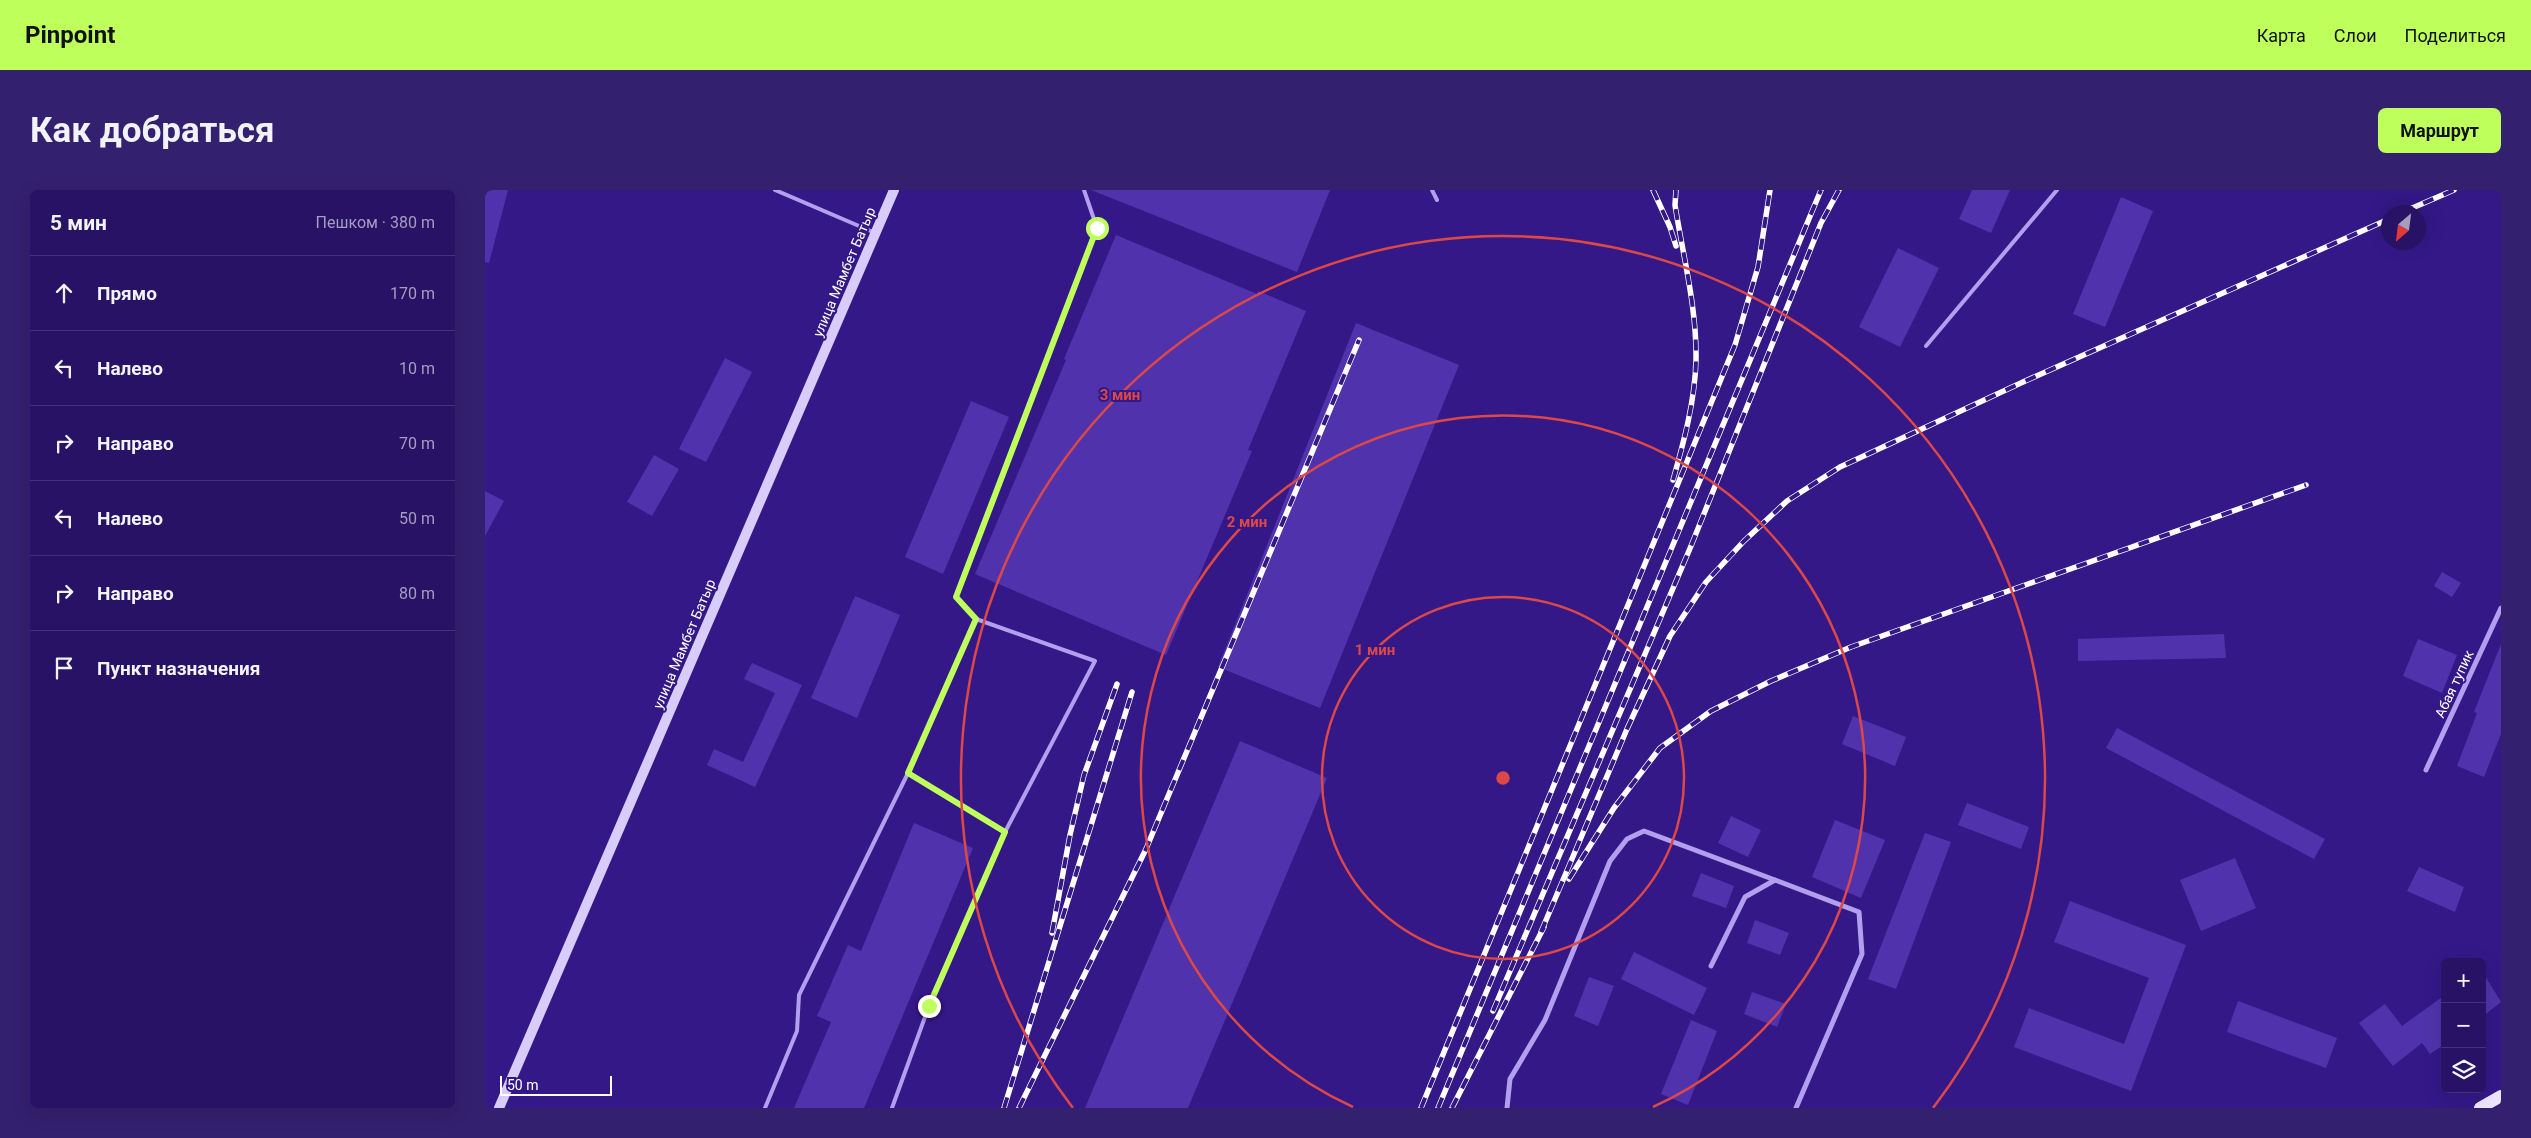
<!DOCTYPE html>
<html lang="ru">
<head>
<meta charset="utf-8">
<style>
  :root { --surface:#271266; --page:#33206f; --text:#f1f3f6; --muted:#a49ebf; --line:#43327a; --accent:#beff5c }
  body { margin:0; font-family:Roboto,sans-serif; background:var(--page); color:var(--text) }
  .controls { position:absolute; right:15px; bottom:15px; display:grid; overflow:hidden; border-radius:8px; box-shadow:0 5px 20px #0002 }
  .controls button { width:45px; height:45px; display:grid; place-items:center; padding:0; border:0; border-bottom:1px solid var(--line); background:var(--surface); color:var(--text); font:25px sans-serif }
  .compass { position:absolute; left:1896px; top:15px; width:45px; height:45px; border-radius:50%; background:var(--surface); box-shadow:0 5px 20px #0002; rotate:208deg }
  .scale { position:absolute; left:15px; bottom:12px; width:112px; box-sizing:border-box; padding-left:5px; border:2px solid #fff; border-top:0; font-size:14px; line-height:18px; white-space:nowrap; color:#fff; -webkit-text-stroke:4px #341888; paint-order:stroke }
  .stop { position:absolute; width:15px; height:15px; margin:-11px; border:4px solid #beff5c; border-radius:50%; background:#fff }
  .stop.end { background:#beff5c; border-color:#fff; box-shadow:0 1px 5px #0008 }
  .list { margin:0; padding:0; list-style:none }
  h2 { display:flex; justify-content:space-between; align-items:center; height:65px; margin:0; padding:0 20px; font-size:21px }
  h2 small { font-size:16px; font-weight:400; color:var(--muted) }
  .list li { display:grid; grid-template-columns:32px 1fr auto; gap:15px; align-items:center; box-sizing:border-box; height:75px; padding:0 20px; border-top:1px solid var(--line) }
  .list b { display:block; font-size:19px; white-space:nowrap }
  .list em { font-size:16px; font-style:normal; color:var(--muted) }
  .icon { flex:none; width:28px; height:28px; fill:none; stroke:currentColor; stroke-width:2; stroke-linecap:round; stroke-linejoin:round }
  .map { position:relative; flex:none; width:2016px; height:918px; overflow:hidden; border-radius:8px }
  header { display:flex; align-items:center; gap:30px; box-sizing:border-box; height:70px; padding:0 25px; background:var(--accent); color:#111 }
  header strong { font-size:24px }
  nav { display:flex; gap:28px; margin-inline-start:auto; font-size:18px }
  .intro { display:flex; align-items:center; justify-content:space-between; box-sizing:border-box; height:120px; padding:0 30px }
  h1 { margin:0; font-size:35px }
  .button { padding:12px 22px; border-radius:8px; background:var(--accent); color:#111; font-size:18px; font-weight:700 }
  main { display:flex; gap:30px; padding:0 30px }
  aside { flex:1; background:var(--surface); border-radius:8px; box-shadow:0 5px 20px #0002 }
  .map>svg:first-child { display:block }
</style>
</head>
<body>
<header>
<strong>Pinpoint</strong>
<nav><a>Карта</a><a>Слои</a><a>Поделиться</a></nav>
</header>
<div class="intro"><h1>Как добраться</h1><a class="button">Маршрут</a></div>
<main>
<aside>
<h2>5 мин<small>Пешком · 380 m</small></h2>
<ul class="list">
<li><svg class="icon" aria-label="ahead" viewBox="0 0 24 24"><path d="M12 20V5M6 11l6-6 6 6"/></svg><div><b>Прямо</b></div><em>170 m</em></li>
<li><svg class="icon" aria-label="left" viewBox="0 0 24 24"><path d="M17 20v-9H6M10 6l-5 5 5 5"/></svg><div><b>Налево</b></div><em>10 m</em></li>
<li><svg class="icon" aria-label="right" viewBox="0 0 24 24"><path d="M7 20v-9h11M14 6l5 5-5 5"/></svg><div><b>Направо</b></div><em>70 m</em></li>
<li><svg class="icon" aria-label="left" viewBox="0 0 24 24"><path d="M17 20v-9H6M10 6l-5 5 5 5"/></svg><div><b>Налево</b></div><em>50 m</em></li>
<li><svg class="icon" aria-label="right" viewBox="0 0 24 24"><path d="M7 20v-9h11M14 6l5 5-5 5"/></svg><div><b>Направо</b></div><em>80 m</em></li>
<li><svg class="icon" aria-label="arrive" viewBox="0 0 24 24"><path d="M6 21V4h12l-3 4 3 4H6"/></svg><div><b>Пункт назначения</b></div></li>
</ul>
</aside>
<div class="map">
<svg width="2016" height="918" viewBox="0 0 2016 918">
  <rect width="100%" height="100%" fill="#341888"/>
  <!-- building -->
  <g fill="#5033ac">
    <polygon points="0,0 23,0 4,73 0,72"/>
    <polygon points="606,0 845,0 812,82"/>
    <polygon points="1487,0 1525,0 1506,43 1474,29"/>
    <polygon points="1636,7 1668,21 1620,137 1588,124"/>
    <polygon points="631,45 772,104 773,101 821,121 763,260 767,261 681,465 490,384 581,170 579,169"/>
    <polygon points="1413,58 1454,78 1415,157 1374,137"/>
    <polygon points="871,133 974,175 835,518 733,477"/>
    <polygon points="240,168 267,182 221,272 194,259"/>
    <polygon points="486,211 524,227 458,384 420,367"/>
    <polygon points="169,265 194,279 167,326 142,312"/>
    <polygon points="0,301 19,311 0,346"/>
    <polygon points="1957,382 1976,393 1967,407 1949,396"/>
    <polygon points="370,406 415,425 372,528 326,508"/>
    <polygon points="1739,444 1741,468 1593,471 1593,449"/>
    <polygon points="1933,449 1972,465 1957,503 1918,486"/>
    <polygon points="2016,454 2016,544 1999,587 1972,576 1992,523 1989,522"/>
    <polygon points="267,473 317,495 270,597 222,575 229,559 258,572 290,503 259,489"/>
    <polygon points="1368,526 1421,547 1410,576 1357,554"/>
    <polygon points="1632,538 1840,649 1829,669 1621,558"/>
    <polygon points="755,551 842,588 703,918 600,918"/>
    <polygon points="1482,613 1544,637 1536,659 1473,635"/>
    <polygon points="1246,626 1276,640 1263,667 1233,653"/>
    <polygon points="1350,630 1400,650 1376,708 1327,687"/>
    <polygon points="429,633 488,658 379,918 309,918 346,832 332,826 363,755 376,761"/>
    <polygon points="1440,643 1466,652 1411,799 1383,789"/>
    <polygon points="1750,668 1771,718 1716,741 1695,690"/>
    <polygon points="1934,677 1979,697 1970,722 1922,701"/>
    <polygon points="1216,683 1249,696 1241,718 1207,706"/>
    <polygon points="1585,711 1701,755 1646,901 1529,857 1544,818 1639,854 1664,788 1569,752"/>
    <polygon points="1270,730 1304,743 1295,765 1262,753"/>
    <polygon points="1149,762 1222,798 1209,825 1136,789"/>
    <polygon points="1997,781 2016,812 1997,827"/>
    <polygon points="1104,787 1129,796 1113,836 1089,826"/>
    <polygon points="1267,802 1301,814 1292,837 1259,824"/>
    <polygon points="1960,805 1960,854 1945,864 1937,853 1908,876 1874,833 1900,814 1917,836"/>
    <polygon points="1753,811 1852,848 1841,878 1742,842"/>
    <polygon points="1206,830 1232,841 1203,915 1176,904"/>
  </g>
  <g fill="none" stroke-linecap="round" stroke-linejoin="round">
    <!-- lane -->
    <g stroke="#b29fee" stroke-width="4">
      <polyline points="290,0 388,42"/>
      <polyline points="947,0 952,10"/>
      <polyline points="1441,156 1572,0"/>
      <polyline points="520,642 610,471 491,429 471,407 612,38 599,0"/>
      <polyline points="280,918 312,841 314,805 423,583 491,429"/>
      <polyline points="407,918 444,816 520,642 423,583"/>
    </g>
    <!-- street -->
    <g stroke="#b29fee" stroke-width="5">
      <polyline points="1941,580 2016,418"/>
      <polyline points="1226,776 1260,707 1290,690 1374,722 1377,764 1311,918"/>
      <polyline points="1022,918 1025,889 1060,830 1125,671 1142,649 1159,641 1290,690"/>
    </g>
    <!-- secondary -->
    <polyline stroke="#d8ccfa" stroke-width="10" points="14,918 409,0"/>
    <!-- primary -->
    <polyline stroke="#eee6ff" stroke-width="12" points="1995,918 2016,906"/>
    <defs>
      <g id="rail">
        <polyline points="1168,0 1185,37 1191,56"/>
        <polyline points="1918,22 1969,0"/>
        <path d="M 1188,290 C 1199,251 1210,211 1211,170 C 1212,118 1198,66 1190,15 L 1191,0"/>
        <polyline points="1084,689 1129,618 1175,558 1226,521 1286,491 1366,457 1821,295"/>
        <polyline points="1056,742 1142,539 1185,446 1221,392 1259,351 1302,311 1355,277 1538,192 1904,29"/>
        <polyline points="567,743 585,645 599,585 632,494"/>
        <polyline points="1008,821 1206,356 1336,33 1354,0"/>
        <polyline points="519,918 647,502"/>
        <polyline points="534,918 661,659 874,150"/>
        <polyline points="936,918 1250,155 1273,77 1285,0"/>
        <polyline points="953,918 1336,0"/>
        <polyline points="967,918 1059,737"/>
      </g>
    </defs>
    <!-- rail casing -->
    <use href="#rail" stroke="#fff" stroke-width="5.5"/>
    <!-- rail -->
    <use href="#rail" stroke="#341888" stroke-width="4" stroke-dasharray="11" stroke-linecap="butt"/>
  </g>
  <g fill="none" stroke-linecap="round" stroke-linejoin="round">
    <!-- route -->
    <polyline stroke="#beff5c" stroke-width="6" points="444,816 520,642 423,583 491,429 471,407 612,38"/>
  </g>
  <!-- distance rings -->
  <g fill="none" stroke="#dc4848" stroke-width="2.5">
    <circle cx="1018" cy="588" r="181"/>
    <path d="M868 917A362 362 0 1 1 1168 917"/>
    <path d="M588 918A542 542 0 1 1 1448 918"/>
  </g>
  <g text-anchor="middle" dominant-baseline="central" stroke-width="4" stroke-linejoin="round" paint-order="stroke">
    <!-- street labels -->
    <g font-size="14" fill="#fff" stroke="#341888">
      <text transform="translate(359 82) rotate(-67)">улица Мамбет Батыр</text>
      <text transform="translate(199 454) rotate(-67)">улица Мамбет Батыр</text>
      <text transform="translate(1969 494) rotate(-65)">Абая тупик</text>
    </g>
  </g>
  <circle cx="1018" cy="588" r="8" fill="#dc4848" stroke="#341888" stroke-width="2.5"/>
  <g font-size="15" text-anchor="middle" font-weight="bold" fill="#dc4848" stroke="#341888" stroke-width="4" stroke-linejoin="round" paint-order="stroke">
    <text x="635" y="210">3 мин</text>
    <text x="762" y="337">2 мин</text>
    <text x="890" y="465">1 мин</text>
  </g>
</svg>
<div class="controls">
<button>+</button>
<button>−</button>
<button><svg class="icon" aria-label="layers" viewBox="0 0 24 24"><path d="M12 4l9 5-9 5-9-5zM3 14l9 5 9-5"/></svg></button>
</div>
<svg class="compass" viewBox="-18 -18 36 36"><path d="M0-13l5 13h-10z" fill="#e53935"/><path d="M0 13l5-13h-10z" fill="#a49ebf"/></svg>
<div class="scale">50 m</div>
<div class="stop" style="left:612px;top:38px"></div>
<div class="stop end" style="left:444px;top:816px"></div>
</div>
</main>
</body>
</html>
